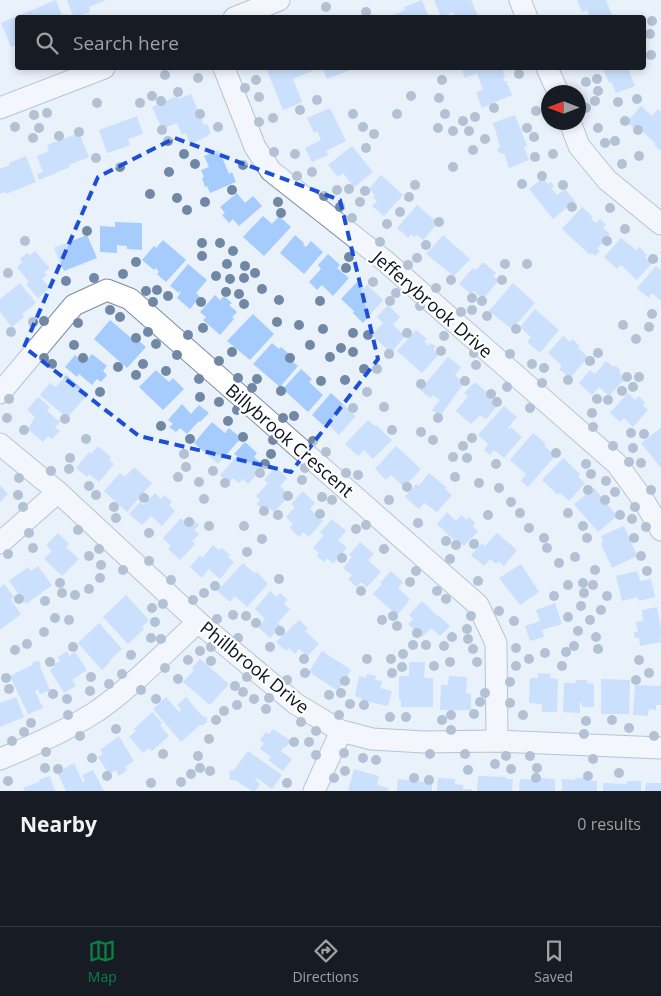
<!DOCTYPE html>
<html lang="en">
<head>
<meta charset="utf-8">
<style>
  :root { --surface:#171b24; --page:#242831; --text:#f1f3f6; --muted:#9ea1a6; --line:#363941; --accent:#0b8043 }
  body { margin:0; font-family:"Open Sans",sans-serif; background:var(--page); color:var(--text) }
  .compass { position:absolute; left:541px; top:85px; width:45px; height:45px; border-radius:50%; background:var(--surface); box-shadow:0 2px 8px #0003; rotate:270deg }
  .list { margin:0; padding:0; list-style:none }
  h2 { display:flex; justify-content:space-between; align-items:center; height:65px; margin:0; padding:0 20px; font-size:21px }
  h2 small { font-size:16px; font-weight:400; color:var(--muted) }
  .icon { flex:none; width:28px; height:28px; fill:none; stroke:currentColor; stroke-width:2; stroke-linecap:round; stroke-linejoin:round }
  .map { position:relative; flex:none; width:661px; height:791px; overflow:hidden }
  .search { position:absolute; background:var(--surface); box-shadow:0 2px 8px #0003; left:15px; right:15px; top:15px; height:55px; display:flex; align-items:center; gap:12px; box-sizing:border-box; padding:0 18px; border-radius:5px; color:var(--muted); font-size:19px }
  .sheet { height:135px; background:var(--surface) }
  nav { display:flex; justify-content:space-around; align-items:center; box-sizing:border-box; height:70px; border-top:1px solid var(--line); background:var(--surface); font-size:14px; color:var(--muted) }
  nav a { display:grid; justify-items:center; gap:2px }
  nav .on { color:var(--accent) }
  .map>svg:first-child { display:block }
</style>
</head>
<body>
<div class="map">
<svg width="661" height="791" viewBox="0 0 661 791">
  <rect width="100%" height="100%" fill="#e9f1fb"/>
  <!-- building -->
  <g fill="#a5ccfd">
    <polygon points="56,0 63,18 18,18 18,44 11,47 1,23"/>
    <polygon points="67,0 106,0 89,7 90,12 74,18"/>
    <polygon points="422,0 429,18 386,18 405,10 404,7"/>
    <polygon points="434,0 471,0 479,18 455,18 453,12 441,17"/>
    <polygon points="577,0 606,0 613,18 590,18 587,10 582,12"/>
    <polygon points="266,68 313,68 314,70 293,79 302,102 283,110"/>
    <polygon points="322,68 355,68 327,79"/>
    <polygon points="461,68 502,68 505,77 503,78 504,81 506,81 512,95 482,108 476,92 483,90 477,73 465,78"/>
    <polygon points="603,68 628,68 635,86 616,93 611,82 609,83"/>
    <polygon points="191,94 204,125 207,124 211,133 208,135 208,136 190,144 186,133 182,135 177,123 162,129 152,107 177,96 179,99"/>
    <polygon points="641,106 652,116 658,109 661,112 661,151 654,144 655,143 637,126 635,129 627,122"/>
    <polygon points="330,108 346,141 326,151 328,155 312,162 305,148 321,140 317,131 314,133 307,118"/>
    <polygon points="515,115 527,146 524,147 529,160 509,168 504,153 501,154 497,150 500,146 493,123"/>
    <polygon points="137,116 143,134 128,139 130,145 107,153 99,130"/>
    <polygon points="79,133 89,157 69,165 70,167 39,180 37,174 43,172 37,156 49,151 47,145"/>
    <polygon points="352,146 373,172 354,187 343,173 338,177 328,165"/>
    <polygon points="219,150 229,174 232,172 236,182 210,193 207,186 205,187 202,178 204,177 201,170 209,167 204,156"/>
    <polygon points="26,156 36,182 6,194 5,192 0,194 0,169 10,165 9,163"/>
    <polygon points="381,175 403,195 384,216 372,206 377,201 373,197 375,195 369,189"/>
    <polygon points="543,178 548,184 551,182 554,186 551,188 557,195 565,189 575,201 553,219 529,189"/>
    <polygon points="237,193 245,203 253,196 262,206 239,226 233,219 229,223 222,215 225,213 220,207"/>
    <polygon points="417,205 438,223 423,240 417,235 414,237 411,234 408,238 397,228"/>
    <polygon points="582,207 593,217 591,219 596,223 600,219 606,225 603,228 610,234 597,249 600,251 595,256 592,253 590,255 562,229"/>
    <polygon points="263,216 272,224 279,216 291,227 264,256 243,237"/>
    <polygon points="115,222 142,223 142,250 127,249 127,246 117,245 117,253 100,252 100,226 115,227"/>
    <polygon points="87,235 97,258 64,271 54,248"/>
    <polygon points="295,235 304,243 303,244 306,247 311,241 323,252 304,274 280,253"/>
    <polygon points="443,235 470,259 454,276 426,254"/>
    <polygon points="621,238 636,250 639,247 647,255 645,257 652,263 637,280 621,265 617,269 604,257"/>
    <polygon points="163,240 186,260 166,282 157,274 159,272 156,268 154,270 142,260 154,246 156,248"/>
    <polygon points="35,251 50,268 44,272 47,275 42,279 50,288 38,298 26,284 29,282 17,267 22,262 20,259 27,253 30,255"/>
    <polygon points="328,254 340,265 337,268 349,278 333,296 322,285 317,290 309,282 321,269 318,265"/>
    <polygon points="483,262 496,273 493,276 499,280 483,299 474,291 471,294 459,284 473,268 476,270"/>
    <polygon points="188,264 207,280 196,293 200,297 190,309 177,298 181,292 180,291 179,293 170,286"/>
    <polygon points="656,266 661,270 661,301 652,293 649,298 637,288"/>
    <polygon points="357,282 364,288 367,285 383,300 363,323 353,313 354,311 341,299"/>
    <polygon points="20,283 36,303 22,314 24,317 12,327 0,312 0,299"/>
    <polygon points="513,283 535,303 512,329 489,311"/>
    <polygon points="215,295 220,300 224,296 232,303 229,305 237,312 232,317 234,319 220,335 203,320 206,317 200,312"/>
    <polygon points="388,305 400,317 393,325 405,336 391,353 372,335 383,323 377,317"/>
    <polygon points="535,309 559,330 540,353 527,342 531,337 520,327"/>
    <polygon points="253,314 274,334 250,360 227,341"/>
    <polygon points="110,320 136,342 138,340 146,347 127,368 94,339"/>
    <polygon points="416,330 427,339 424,342 429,346 431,343 436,347 433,349 439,354 422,373 397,351"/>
    <polygon points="563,336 570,342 572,339 580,346 578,348 588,357 570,378 559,369 562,366 548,353"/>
    <polygon points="272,343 279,349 281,347 289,354 287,357 298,366 280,387 253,364"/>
    <polygon points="92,354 107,366 103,371 107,375 101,382 97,379 92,385 79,374 77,377 65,367 75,355 84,363"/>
    <polygon points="448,357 461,367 455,375 464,383 440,416 432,410 440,400 433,395 430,398 420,390"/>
    <polygon points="606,361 613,367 616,366 620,370 620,374 625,379 609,396 599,387 592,395 579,383 590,370 595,374"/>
    <polygon points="301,369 312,379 309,382 323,395 308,412 283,389"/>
    <polygon points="156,370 169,382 173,378 184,389 163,410 139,387"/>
    <polygon points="66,375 88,394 67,418 40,395 50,383 56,387"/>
    <polygon points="475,382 491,396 490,398 498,405 486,419 480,415 471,424 456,411 468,396 464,393"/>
    <polygon points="331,393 356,416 339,435 326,423 323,425 312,415"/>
    <polygon points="628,393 635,400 639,396 645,402 643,405 648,410 633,427 624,418 620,422 610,413"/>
    <polygon points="38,397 50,407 47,411 60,422 55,427 60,431 52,439 48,436 43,442 28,429 35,417 27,410"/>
    <polygon points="182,404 191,414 199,405 209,413 200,422 199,421 187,434 180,428 176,432 169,427 173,424 168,420"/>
    <polygon points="504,406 517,417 508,428 509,430 511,427 522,437 504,458 494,450 490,455 484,450 488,444 478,435"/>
    <polygon points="368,420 375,426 376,425 392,440 373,459 364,450 358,456 345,444"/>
    <polygon points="212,422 225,433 229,428 241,438 218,464 194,443"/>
    <polygon points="661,428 661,468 641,443"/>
    <polygon points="533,433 546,444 544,446 555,456 528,487 521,481 526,474 510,460"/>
    <polygon points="245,442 257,453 254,457 264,466 248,484 243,479 239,483 233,478 229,483 220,475 237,456 234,454"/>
    <polygon points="98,446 111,457 109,460 114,464 99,482 89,474 87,477 76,468 89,452 91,454"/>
    <polygon points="396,446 421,469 404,487 391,475 386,480 375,469"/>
    <polygon points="563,458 580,474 578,477 585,483 569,501 560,493 558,495 542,480"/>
    <polygon points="134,467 152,483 127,512 104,491 120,473 125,477"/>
    <polygon points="276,467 287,478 280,486 290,495 274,512 269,508 265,512 257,504 260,500 256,496 268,483 264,480"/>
    <polygon points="429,473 447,488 445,489 452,495 437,512 424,503 419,509 405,497 416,484 419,486"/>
    <polygon points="0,485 8,494 0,502"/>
    <polygon points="594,488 617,516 598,532 574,504"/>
    <polygon points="303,491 315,503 310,509 323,521 309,537 303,532 299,537 290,528 293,524 286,517 295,507 291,504"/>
    <polygon points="155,493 161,499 165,495 172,502 169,505 175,511 162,526 151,516 142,525 129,514 140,502 144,505"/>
    <polygon points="447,512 456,521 461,515 467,520 469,517 475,523 473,526 478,531 464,546 456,539 455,541 437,524"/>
    <polygon points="181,518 188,525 193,519 199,525 194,530 199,534 192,541 195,544 180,560 168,549 171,546 163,538"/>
    <polygon points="332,519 346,531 338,540 347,548 333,564 327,558 324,562 317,556 319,553 313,548 324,535 320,532"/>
    <polygon points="624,526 637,556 612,568 601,544 603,542 601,536"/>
    <polygon points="58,533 69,544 66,547 79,559 62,576 44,559 52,551 46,545"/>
    <polygon points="497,533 517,550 504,566 498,561 496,564 490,559 484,566 471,555 482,543 485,546"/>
    <polygon points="360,542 374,554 368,560 381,572 367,587 361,582 357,587 348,579 352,575 343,568 352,557 349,555"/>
    <polygon points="213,545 219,550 222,548 230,555 228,557 234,562 220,579 209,569 202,578 190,567 200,555 202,558"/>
    <polygon points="243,563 254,573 257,572 268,584 247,607 235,596 230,602 217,591"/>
    <polygon points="521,564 539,592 520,605 499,578"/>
    <polygon points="38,566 52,585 26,604 9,581 28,567 31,571"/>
    <polygon points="391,571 403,582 398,588 410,599 407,602 408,603 397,615 373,594 382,584 380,583"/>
    <polygon points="637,571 640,581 651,579 655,597 639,601 638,597 622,601 616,576"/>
    <polygon points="4,584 14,597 11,600 21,614 0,630 0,588"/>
    <polygon points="270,591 277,597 280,593 287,599 284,604 290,609 278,623 281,626 270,638 258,627 265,619 255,609"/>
    <polygon points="126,595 149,620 142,627 144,629 128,644 103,617"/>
    <polygon points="422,601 438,617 439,616 450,626 440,636 431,628 422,637 408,624 413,619 409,615"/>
    <polygon points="555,603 562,624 542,630 544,637 530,641 525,626 540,621 536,610"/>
    <polygon points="657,607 661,629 661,635 660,635 661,642 640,646 639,638 635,638 634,632 638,632 636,622 643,621 642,610"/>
    <polygon points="299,620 308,628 305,631 319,644 307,656 299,649 295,654 289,648 286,651 276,642"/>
    <polygon points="99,623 122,649 110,660 111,661 102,670 78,643"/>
    <polygon points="67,651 69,656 75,652 87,670 72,680 76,686 64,693 50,670 54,667 53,665 60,661 58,657"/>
    <polygon points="322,651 351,670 338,691 309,672"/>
    <polygon points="200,659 229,684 210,705 183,682 194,670 192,668"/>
    <polygon points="37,661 40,662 41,669 50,690 40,694 38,689 35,691 43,708 28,714 10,676 32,665 33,662"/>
    <polygon points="409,662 425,662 424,678 433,678 433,707 401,707 401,700 399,700 399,676 409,676"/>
    <polygon points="538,673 551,674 550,678 558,679 557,712 542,712 542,704 529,703 530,678 538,678"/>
    <polygon points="367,674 376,676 375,680 382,681 380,688 392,691 388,706 361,700 362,698 355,696 359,676 366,678"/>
    <polygon points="449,676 467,677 466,693 471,694 471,710 440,710 441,685 448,685"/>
    <polygon points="601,679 630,680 629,714 601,714"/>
    <polygon points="576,680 587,680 587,683 594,684 594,707 582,707 582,703 580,703 580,713 563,712 564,683 575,683"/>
    <polygon points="635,685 661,686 661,705 656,705 656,710 649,709 648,716 633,715"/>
    <polygon points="16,697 24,717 0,727 0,703"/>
    <polygon points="166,697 179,712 181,710 177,705 186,697 201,715 207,718 207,722 204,725 200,725 181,742 153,709"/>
    <polygon points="152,712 162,723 160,725 169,736 152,751 149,748 143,753 129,737 136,731 134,729"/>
    <polygon points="273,729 291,741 285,748 284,747 281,751 292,759 283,771 268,760 271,757 260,749 264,743 260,740 266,732 269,734"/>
    <polygon points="119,736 134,761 125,767 127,770 119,776 116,770 109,774 98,757 103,754 100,750"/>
    <polygon points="248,751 282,775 272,789 257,778 255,780 260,784 255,791 252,791 235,780 230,780 229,771 234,770"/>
    <polygon points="74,763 83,783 85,781 82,775 93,770 104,791 66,791 57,772"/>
    <polygon points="354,769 379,776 377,785 389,788 388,791 348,791"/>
    <polygon points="50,776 55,791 25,791 23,788 39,782 39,780"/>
    <polygon points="478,776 506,777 506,779 513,779 512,791 477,791"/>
    <polygon points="438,778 455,779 455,784 463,785 463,789 472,789 472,791 437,791"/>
    <polygon points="541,778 555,779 555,791 519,791 520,779 541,780"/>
    <polygon points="575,778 590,778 590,781 597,781 597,791 562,791 562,779 575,780"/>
    <polygon points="398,779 432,783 432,791 397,791"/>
    <polygon points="627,781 641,781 641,791 603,791 603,783 627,784"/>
    <polygon points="646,783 661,783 661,791 645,791"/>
  </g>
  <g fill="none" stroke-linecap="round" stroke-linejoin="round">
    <defs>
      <g id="minor">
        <polyline points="520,0 527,18"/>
        <polyline points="234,18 279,0"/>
        <polyline points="224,68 255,147 271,171 384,260 617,464 644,501 661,530"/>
        <polyline points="547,68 558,92"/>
        <polyline points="0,108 104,68"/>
        <polyline points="570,122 579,146 607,180 661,224"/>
        <polyline points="0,393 74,305 107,290 130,299 478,605 496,643 497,741"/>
        <polyline points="0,444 58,492 198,622 296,704 341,731 372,739 424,742 497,741 661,748"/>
        <polyline points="0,543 58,492"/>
        <path d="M 0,759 C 32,746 68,730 97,711 C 134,685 165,652 198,622"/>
        <polyline points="314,791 341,731"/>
      </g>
    </defs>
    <!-- minor casing -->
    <use href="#minor" stroke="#7b8da3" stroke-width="23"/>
    <!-- minor -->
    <use href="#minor" stroke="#fff" stroke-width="21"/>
  </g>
  <!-- trees -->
  <g fill="#7188a5">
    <circle cx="326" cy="7" r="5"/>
    <circle cx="366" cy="12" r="5"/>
    <circle cx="652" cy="21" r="5"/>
    <circle cx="650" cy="34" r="5"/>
    <circle cx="651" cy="55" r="5"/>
    <circle cx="519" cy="74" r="5"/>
    <circle cx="165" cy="75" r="5"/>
    <circle cx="198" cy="78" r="5"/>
    <circle cx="597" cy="79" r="5"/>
    <circle cx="256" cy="80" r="5"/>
    <circle cx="442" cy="80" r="5"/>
    <circle cx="586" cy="82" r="5"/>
    <circle cx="245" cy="88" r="5"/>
    <circle cx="598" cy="91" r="5"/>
    <circle cx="178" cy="92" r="5"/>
    <circle cx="152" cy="96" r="5"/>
    <circle cx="411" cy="96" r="5"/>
    <circle cx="259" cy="97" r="5"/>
    <circle cx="439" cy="98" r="5"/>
    <circle cx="637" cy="99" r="5"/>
    <circle cx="317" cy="100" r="5"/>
    <circle cx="161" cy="101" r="5"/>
    <circle cx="595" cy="101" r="5"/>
    <circle cx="618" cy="102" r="5"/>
    <circle cx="97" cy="103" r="5"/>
    <circle cx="140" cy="103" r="5"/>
    <circle cx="494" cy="108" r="5"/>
    <circle cx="586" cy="108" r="5"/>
    <circle cx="300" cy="110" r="5"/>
    <circle cx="536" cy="111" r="5"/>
    <circle cx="47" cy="113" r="5"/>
    <circle cx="200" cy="114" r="5"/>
    <circle cx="353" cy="114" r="5"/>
    <circle cx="397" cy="114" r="5"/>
    <circle cx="445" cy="114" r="5"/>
    <circle cx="34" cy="115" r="5"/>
    <circle cx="475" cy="117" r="5"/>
    <circle cx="273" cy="118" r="5"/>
    <circle cx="463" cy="121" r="5"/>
    <circle cx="625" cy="121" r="5"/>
    <circle cx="259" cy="122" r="5"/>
    <circle cx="15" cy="127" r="5"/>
    <circle cx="218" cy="127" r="5"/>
    <circle cx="363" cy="127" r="5"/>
    <circle cx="39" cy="128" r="5"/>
    <circle cx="438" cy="128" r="5"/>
    <circle cx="527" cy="128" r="5"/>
    <circle cx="598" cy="128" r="5"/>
    <circle cx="162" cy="130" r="5"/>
    <circle cx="638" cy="130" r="5"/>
    <circle cx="453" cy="131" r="5"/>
    <circle cx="469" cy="131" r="5"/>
    <circle cx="79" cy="132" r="5"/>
    <circle cx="374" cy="134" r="5"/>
    <circle cx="59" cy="136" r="5"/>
    <circle cx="534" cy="137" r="5"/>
    <circle cx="33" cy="138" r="5"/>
    <circle cx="485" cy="139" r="5"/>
    <circle cx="168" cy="141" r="5"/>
    <circle cx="615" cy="141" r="5"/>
    <circle cx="605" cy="143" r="5"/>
    <circle cx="366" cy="148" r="5"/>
    <circle cx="473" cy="150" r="5"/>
    <circle cx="274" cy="152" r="5"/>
    <circle cx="184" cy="154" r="5"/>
    <circle cx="295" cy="154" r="5"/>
    <circle cx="553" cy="154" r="5"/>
    <circle cx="639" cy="156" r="5"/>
    <circle cx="535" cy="157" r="5"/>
    <circle cx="96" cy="158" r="5"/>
    <circle cx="195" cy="164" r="5"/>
    <circle cx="622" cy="164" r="5"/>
    <circle cx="243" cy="165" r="5"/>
    <circle cx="120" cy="167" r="5"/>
    <circle cx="453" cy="167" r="5"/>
    <circle cx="169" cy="172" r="5"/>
    <circle cx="312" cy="172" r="5"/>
    <circle cx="297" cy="176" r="5"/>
    <circle cx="542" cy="176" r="5"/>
    <circle cx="522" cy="184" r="5"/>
    <circle cx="415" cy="185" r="5"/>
    <circle cx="563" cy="185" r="5"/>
    <circle cx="349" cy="189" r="5"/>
    <circle cx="232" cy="190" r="5"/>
    <circle cx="337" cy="190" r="5"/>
    <circle cx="365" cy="191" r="5"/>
    <circle cx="150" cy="194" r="5"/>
    <circle cx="324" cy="196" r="5"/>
    <circle cx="409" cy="197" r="5"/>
    <circle cx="177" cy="198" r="5"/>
    <circle cx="205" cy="202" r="5"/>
    <circle cx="278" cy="202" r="5"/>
    <circle cx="360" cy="202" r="5"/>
    <circle cx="340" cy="207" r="5"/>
    <circle cx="572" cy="207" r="5"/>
    <circle cx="610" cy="208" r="5"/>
    <circle cx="187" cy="210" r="5"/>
    <circle cx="400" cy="212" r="5"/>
    <circle cx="281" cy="213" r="5"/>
    <circle cx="352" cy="218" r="5"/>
    <circle cx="439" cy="222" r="5"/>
    <circle cx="387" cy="224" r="5"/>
    <circle cx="625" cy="229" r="5"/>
    <circle cx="87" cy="231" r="5"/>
    <circle cx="25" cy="241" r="5"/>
    <circle cx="607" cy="241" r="5"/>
    <circle cx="380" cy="242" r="5"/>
    <circle cx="202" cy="243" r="5"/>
    <circle cx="220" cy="243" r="5"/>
    <circle cx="426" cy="245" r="5"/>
    <circle cx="233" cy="251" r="5"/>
    <circle cx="202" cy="256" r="5"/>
    <circle cx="349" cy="257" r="5"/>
    <circle cx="417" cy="258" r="5"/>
    <circle cx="653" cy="259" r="5"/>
    <circle cx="136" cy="262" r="5"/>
    <circle cx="227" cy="264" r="5"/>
    <circle cx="505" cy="264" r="5"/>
    <circle cx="527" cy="264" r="5"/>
    <circle cx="408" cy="265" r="5"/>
    <circle cx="245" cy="266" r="5"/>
    <circle cx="346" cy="268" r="5"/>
    <circle cx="8" cy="273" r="5"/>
    <circle cx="255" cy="273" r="5"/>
    <circle cx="123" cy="274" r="5"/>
    <circle cx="216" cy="276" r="5"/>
    <circle cx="94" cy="278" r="5"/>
    <circle cx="244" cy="278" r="5"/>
    <circle cx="230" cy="279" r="5"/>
    <circle cx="451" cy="280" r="5"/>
    <circle cx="502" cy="280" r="5"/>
    <circle cx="66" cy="281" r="5"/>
    <circle cx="373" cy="282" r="5"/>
    <circle cx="436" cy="288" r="5"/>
    <circle cx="262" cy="289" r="5"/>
    <circle cx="157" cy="290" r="5"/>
    <circle cx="146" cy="291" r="5"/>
    <circle cx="226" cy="292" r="5"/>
    <circle cx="396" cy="293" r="5"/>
    <circle cx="239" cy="294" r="5"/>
    <circle cx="168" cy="296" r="5"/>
    <circle cx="472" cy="298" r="5"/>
    <circle cx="279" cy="300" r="5"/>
    <circle cx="320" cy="301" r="5"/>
    <circle cx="390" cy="301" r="5"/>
    <circle cx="482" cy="301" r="5"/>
    <circle cx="153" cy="302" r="5"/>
    <circle cx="201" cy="302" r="5"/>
    <circle cx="244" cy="304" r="5"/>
    <circle cx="420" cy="306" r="5"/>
    <circle cx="110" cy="310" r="5"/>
    <circle cx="472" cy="310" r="5"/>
    <circle cx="461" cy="312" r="5"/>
    <circle cx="652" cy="314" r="5"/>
    <circle cx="487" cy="316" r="5"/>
    <circle cx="120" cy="317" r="5"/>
    <circle cx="44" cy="321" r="5"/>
    <circle cx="33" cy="322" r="5"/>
    <circle cx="277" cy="322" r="5"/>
    <circle cx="78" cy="323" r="5"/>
    <circle cx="299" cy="325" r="5"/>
    <circle cx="623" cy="325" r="5"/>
    <circle cx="649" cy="327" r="5"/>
    <circle cx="203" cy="328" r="5"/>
    <circle cx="323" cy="329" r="5"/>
    <circle cx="516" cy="329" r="5"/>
    <circle cx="11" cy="332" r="5"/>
    <circle cx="148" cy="332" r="5"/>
    <circle cx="353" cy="333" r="5"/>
    <circle cx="407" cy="333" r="5"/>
    <circle cx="188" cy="335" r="5"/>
    <circle cx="368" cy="335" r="5"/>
    <circle cx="444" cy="336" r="5"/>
    <circle cx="136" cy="338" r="5"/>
    <circle cx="636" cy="339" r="5"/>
    <circle cx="156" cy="344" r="5"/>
    <circle cx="74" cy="345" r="5"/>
    <circle cx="310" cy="345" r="5"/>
    <circle cx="341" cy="348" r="5"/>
    <circle cx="441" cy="351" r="5"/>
    <circle cx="232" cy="352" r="5"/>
    <circle cx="353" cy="352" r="5"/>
    <circle cx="474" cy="353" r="5"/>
    <circle cx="598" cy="353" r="5"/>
    <circle cx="389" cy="354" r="5"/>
    <circle cx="510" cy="354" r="5"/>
    <circle cx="177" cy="355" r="5"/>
    <circle cx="330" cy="357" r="5"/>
    <circle cx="44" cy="358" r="5"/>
    <circle cx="83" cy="358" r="5"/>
    <circle cx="290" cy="358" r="5"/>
    <circle cx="219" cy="361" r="5"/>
    <circle cx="590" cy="361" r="5"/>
    <circle cx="52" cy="364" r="5"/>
    <circle cx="143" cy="364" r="5"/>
    <circle cx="532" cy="364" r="5"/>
    <circle cx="476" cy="365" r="5"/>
    <circle cx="118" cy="367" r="5"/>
    <circle cx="544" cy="368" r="5"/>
    <circle cx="364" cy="369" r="5"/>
    <circle cx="377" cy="369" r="5"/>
    <circle cx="166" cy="371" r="5"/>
    <circle cx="136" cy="375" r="5"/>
    <circle cx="627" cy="377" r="5"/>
    <circle cx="639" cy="377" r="5"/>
    <circle cx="238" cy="378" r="5"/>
    <circle cx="199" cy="379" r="5"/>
    <circle cx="257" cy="379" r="5"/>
    <circle cx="345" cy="380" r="5"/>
    <circle cx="568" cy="380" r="5"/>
    <circle cx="321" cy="381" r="5"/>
    <circle cx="465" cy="381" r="5"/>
    <circle cx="542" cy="383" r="5"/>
    <circle cx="421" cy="384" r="5"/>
    <circle cx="507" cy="387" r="5"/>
    <circle cx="633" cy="387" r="5"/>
    <circle cx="252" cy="388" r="5"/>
    <circle cx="281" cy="391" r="5"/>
    <circle cx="622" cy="391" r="5"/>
    <circle cx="100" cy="392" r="5"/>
    <circle cx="367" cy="392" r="5"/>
    <circle cx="491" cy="394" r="5"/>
    <circle cx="200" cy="397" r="5"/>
    <circle cx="9" cy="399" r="5"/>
    <circle cx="597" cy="399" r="5"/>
    <circle cx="608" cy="400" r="5"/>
    <circle cx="219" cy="402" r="5"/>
    <circle cx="497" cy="402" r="5"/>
    <circle cx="384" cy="407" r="5"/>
    <circle cx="353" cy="408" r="5"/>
    <circle cx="530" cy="408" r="5"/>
    <circle cx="237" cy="410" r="5"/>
    <circle cx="592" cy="413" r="5"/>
    <circle cx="294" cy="416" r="5"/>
    <circle cx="7" cy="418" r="5"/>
    <circle cx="283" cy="418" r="5"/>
    <circle cx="438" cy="418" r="5"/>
    <circle cx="65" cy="419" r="5"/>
    <circle cx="228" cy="421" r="5"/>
    <circle cx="161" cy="426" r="5"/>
    <circle cx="593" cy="427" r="5"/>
    <circle cx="24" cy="430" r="5"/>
    <circle cx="392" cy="430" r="5"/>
    <circle cx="421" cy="432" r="5"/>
    <circle cx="631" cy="433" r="5"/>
    <circle cx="644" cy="434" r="5"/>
    <circle cx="243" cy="437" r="5"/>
    <circle cx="472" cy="438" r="5"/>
    <circle cx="86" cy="439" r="5"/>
    <circle cx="190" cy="439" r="5"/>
    <circle cx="273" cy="440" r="5"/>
    <circle cx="433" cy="440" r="5"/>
    <circle cx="313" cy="441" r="5"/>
    <circle cx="463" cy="446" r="5"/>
    <circle cx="613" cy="446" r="5"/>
    <circle cx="633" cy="448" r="5"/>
    <circle cx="326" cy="452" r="5"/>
    <circle cx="556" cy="453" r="5"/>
    <circle cx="184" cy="454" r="5"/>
    <circle cx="271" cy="454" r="5"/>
    <circle cx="453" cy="457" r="5"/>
    <circle cx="70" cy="458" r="5"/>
    <circle cx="467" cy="458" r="5"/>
    <circle cx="629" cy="462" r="5"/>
    <circle cx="641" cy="463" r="5"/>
    <circle cx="265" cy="464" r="5"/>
    <circle cx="496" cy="464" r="5"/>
    <circle cx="586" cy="464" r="5"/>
    <circle cx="186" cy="467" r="5"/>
    <circle cx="305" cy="468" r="5"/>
    <circle cx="69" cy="469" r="5"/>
    <circle cx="51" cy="471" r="5"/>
    <circle cx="213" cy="471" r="5"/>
    <circle cx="260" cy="473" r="5"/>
    <circle cx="346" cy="473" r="5"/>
    <circle cx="591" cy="474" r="5"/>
    <circle cx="358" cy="475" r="5"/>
    <circle cx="178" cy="477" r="5"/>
    <circle cx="455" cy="477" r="5"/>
    <circle cx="19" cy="478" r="5"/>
    <circle cx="302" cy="480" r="5"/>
    <circle cx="606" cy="481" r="5"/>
    <circle cx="199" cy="482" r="5"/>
    <circle cx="225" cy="483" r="5"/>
    <circle cx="479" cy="483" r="5"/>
    <circle cx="89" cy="486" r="5"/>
    <circle cx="407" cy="487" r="5"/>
    <circle cx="499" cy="488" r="5"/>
    <circle cx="588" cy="490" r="5"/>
    <circle cx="651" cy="490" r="5"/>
    <circle cx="615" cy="492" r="5"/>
    <circle cx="18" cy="495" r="5"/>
    <circle cx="96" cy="495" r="5"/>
    <circle cx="288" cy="496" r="5"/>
    <circle cx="322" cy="497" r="5"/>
    <circle cx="144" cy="498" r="5"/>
    <circle cx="204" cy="499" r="5"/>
    <circle cx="332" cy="500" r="5"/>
    <circle cx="389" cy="500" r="5"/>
    <circle cx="605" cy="500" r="5"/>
    <circle cx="511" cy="502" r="5"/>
    <circle cx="23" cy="507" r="5"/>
    <circle cx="114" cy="507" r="5"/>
    <circle cx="635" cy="507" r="5"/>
    <circle cx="264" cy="511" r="5"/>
    <circle cx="520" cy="513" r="5"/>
    <circle cx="568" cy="513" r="5"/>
    <circle cx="320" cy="514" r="5"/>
    <circle cx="278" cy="515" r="5"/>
    <circle cx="488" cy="515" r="5"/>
    <circle cx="620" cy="515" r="5"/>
    <circle cx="116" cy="518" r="5"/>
    <circle cx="632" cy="519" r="5"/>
    <circle cx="189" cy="522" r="5"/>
    <circle cx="418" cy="523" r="5"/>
    <circle cx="366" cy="525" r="5"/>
    <circle cx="209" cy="526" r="5"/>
    <circle cx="244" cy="526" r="5"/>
    <circle cx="583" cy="526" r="5"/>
    <circle cx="646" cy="527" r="5"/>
    <circle cx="529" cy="528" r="5"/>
    <circle cx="356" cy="529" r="5"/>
    <circle cx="78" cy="530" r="5"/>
    <circle cx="29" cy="533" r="5"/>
    <circle cx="149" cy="533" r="5"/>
    <circle cx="544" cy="538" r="5"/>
    <circle cx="587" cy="538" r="5"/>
    <circle cx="634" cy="538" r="5"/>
    <circle cx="262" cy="539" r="5"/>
    <circle cx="446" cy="541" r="5"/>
    <circle cx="474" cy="544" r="5"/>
    <circle cx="456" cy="545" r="5"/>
    <circle cx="33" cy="548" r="5"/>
    <circle cx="547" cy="548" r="5"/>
    <circle cx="99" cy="549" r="5"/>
    <circle cx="384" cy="549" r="5"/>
    <circle cx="247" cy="552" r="5"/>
    <circle cx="8" cy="554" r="5"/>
    <circle cx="89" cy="556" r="5"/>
    <circle cx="641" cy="556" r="5"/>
    <circle cx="575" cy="557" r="5"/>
    <circle cx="342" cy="558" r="5"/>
    <circle cx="450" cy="559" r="5"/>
    <circle cx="149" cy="561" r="5"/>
    <circle cx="559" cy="563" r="5"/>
    <circle cx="101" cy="565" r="5"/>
    <circle cx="123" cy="570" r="5"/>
    <circle cx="595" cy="570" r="5"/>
    <circle cx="416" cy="571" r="5"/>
    <circle cx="647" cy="571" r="5"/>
    <circle cx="100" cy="578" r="5"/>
    <circle cx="279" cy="579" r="5"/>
    <circle cx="171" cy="580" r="5"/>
    <circle cx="478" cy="581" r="5"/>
    <circle cx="410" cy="582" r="5"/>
    <circle cx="60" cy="583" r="5"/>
    <circle cx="583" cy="583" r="5"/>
    <circle cx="568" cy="585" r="5"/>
    <circle cx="593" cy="585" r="5"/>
    <circle cx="215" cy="586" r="5"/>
    <circle cx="89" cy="589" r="5"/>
    <circle cx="361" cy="591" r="5"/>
    <circle cx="437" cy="591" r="5"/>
    <circle cx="62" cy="593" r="5"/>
    <circle cx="204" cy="593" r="5"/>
    <circle cx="584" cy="593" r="5"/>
    <circle cx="75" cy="595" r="5"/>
    <circle cx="554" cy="596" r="5"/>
    <circle cx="607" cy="596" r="5"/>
    <circle cx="19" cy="599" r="5"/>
    <circle cx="446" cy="599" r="5"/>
    <circle cx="193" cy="600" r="5"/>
    <circle cx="45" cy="601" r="5"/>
    <circle cx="163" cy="604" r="5"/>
    <circle cx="581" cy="606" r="5"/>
    <circle cx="152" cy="608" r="5"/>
    <circle cx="601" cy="610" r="5"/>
    <circle cx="499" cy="611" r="5"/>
    <circle cx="233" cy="615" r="5"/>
    <circle cx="246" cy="616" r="5"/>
    <circle cx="393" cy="616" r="5"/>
    <circle cx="471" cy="616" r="5"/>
    <circle cx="568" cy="617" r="5"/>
    <circle cx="55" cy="618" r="5"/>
    <circle cx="217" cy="619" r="5"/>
    <circle cx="69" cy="620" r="5"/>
    <circle cx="382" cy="620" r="5"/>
    <circle cx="590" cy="620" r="5"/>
    <circle cx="514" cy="621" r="5"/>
    <circle cx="155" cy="622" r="5"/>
    <circle cx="256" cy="623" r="5"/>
    <circle cx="397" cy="626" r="5"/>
    <circle cx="467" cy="629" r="5"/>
    <circle cx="280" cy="631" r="5"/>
    <circle cx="578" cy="631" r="5"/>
    <circle cx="44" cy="632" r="5"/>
    <circle cx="417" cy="633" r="5"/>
    <circle cx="452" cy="637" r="5"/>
    <circle cx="596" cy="637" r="5"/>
    <circle cx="151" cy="638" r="5"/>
    <circle cx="238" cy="638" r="5"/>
    <circle cx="161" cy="639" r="5"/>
    <circle cx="468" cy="639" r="5"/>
    <circle cx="27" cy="644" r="5"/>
    <circle cx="413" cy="645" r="5"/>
    <circle cx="426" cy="645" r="5"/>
    <circle cx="444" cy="646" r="5"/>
    <circle cx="574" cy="646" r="5"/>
    <circle cx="73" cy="647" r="5"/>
    <circle cx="211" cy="647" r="5"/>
    <circle cx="270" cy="647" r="5"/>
    <circle cx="516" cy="648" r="5"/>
    <circle cx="473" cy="649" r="5"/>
    <circle cx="598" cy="649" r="5"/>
    <circle cx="15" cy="650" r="5"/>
    <circle cx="200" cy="651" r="5"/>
    <circle cx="566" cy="652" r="5"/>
    <circle cx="545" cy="653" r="5"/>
    <circle cx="403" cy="654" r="5"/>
    <circle cx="131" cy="655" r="5"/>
    <circle cx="304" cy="659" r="5"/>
    <circle cx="367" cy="659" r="5"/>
    <circle cx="391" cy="659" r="5"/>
    <circle cx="529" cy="659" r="5"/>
    <circle cx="188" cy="660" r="5"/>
    <circle cx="639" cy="660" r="5"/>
    <circle cx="211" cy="661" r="5"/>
    <circle cx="50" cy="662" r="5"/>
    <circle cx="450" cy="662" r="5"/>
    <circle cx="477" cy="662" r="5"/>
    <circle cx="434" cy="666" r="5"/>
    <circle cx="516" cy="666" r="5"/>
    <circle cx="562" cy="666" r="5"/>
    <circle cx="402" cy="667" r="5"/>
    <circle cx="165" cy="668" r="5"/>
    <circle cx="305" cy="673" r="5"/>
    <circle cx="392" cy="673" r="5"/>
    <circle cx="649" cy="673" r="5"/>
    <circle cx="122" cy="674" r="5"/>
    <circle cx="91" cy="677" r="5"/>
    <circle cx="247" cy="677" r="5"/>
    <circle cx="6" cy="678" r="5"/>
    <circle cx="178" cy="679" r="5"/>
    <circle cx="287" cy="680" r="5"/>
    <circle cx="636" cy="680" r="5"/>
    <circle cx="345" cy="681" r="5"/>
    <circle cx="510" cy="682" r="5"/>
    <circle cx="109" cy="684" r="5"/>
    <circle cx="235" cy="686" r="5"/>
    <circle cx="9" cy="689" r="5"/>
    <circle cx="141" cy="690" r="5"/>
    <circle cx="90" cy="691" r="5"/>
    <circle cx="243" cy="692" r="5"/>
    <circle cx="341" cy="693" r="5"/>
    <circle cx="485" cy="693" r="5"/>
    <circle cx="53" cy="694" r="5"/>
    <circle cx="329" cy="695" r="5"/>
    <circle cx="269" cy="698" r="5"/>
    <circle cx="67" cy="699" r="5"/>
    <circle cx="156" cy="699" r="5"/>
    <circle cx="254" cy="699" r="5"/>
    <circle cx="480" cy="702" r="5"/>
    <circle cx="510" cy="703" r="5"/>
    <circle cx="350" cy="704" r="5"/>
    <circle cx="237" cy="705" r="5"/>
    <circle cx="364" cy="705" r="5"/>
    <circle cx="266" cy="709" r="5"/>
    <circle cx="224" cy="711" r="5"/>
    <circle cx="474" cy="714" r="5"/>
    <circle cx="68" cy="715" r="5"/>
    <circle cx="339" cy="715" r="5"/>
    <circle cx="451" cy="715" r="5"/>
    <circle cx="523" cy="715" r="5"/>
    <circle cx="390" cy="717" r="5"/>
    <circle cx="406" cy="717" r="5"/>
    <circle cx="216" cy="720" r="5"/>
    <circle cx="442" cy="720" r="5"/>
    <circle cx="612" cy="720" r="5"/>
    <circle cx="586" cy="721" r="5"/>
    <circle cx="301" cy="722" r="5"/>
    <circle cx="31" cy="723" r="5"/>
    <circle cx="629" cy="728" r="5"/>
    <circle cx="116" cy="729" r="5"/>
    <circle cx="451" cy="730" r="5"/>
    <circle cx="316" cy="731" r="5"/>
    <circle cx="24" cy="732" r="5"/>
    <circle cx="584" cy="734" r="5"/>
    <circle cx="80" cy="736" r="5"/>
    <circle cx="654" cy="736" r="5"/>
    <circle cx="209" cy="739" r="5"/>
    <circle cx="12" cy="741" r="5"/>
    <circle cx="294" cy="742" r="5"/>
    <circle cx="309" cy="742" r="5"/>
    <circle cx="46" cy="752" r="5"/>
    <circle cx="344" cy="753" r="5"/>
    <circle cx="163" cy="754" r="5"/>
    <circle cx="430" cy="754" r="5"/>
    <circle cx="465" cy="754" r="5"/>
    <circle cx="316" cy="755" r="5"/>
    <circle cx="198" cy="756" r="5"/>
    <circle cx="506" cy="756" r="5"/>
    <circle cx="530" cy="756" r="5"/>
    <circle cx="92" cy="758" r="5"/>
    <circle cx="363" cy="758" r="5"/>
    <circle cx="593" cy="759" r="5"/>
    <circle cx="376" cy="760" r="5"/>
    <circle cx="495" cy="764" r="5"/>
    <circle cx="45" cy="768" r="5"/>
    <circle cx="200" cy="768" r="5"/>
    <circle cx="537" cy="768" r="5"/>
    <circle cx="58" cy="769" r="5"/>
    <circle cx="511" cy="769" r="5"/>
    <circle cx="468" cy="770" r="5"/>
    <circle cx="210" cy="771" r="5"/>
    <circle cx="345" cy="771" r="5"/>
    <circle cx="619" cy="773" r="5"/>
    <circle cx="191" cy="774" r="5"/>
    <circle cx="107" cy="776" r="5"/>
    <circle cx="588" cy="776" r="5"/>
    <circle cx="334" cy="778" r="5"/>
    <circle cx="414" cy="778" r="5"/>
    <circle cx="536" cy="778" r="5"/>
    <circle cx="429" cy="780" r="5"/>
    <circle cx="8" cy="781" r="5"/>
    <circle cx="181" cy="782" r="5"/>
    <circle cx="151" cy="783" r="5"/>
    <circle cx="287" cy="783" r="5"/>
  </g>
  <!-- marked area -->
  <path d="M0 0H661V791H0ZM 175,138 L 340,200 L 378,359 L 291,472 L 139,436 L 24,347 L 98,177 Z" fill="#e9f1fb" fill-opacity=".55" fill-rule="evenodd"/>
  <path fill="none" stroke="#1d4ed8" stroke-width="4" stroke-dasharray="10 6" stroke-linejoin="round" d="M 175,138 L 340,200 L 378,359 L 291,472 L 139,436 L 24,347 L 98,177 Z"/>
  <g text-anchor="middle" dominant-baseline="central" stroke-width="4.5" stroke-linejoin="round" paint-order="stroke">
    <!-- street labels -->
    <g font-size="18" fill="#0c121b" stroke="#fff">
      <text transform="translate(433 304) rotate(41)">Jefferybrook Drive</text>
      <text transform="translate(290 440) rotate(41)">Billybrook Crescent</text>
      <text transform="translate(255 667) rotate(39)">Phillbrook Drive</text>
    </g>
  </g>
</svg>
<svg class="compass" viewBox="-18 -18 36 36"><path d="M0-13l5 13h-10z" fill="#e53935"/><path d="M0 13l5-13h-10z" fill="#9ea1a6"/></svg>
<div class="search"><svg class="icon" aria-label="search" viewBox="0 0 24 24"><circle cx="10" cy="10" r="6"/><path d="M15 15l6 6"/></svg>Search here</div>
</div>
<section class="sheet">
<h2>Nearby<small>0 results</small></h2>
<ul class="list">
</ul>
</section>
<nav>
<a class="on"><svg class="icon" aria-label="map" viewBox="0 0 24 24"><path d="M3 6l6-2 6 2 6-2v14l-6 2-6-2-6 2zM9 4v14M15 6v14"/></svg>Map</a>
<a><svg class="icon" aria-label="directions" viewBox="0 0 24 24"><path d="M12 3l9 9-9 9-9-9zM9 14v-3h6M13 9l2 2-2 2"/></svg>Directions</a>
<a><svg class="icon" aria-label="saved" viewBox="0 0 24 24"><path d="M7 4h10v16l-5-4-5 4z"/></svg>Saved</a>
</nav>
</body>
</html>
